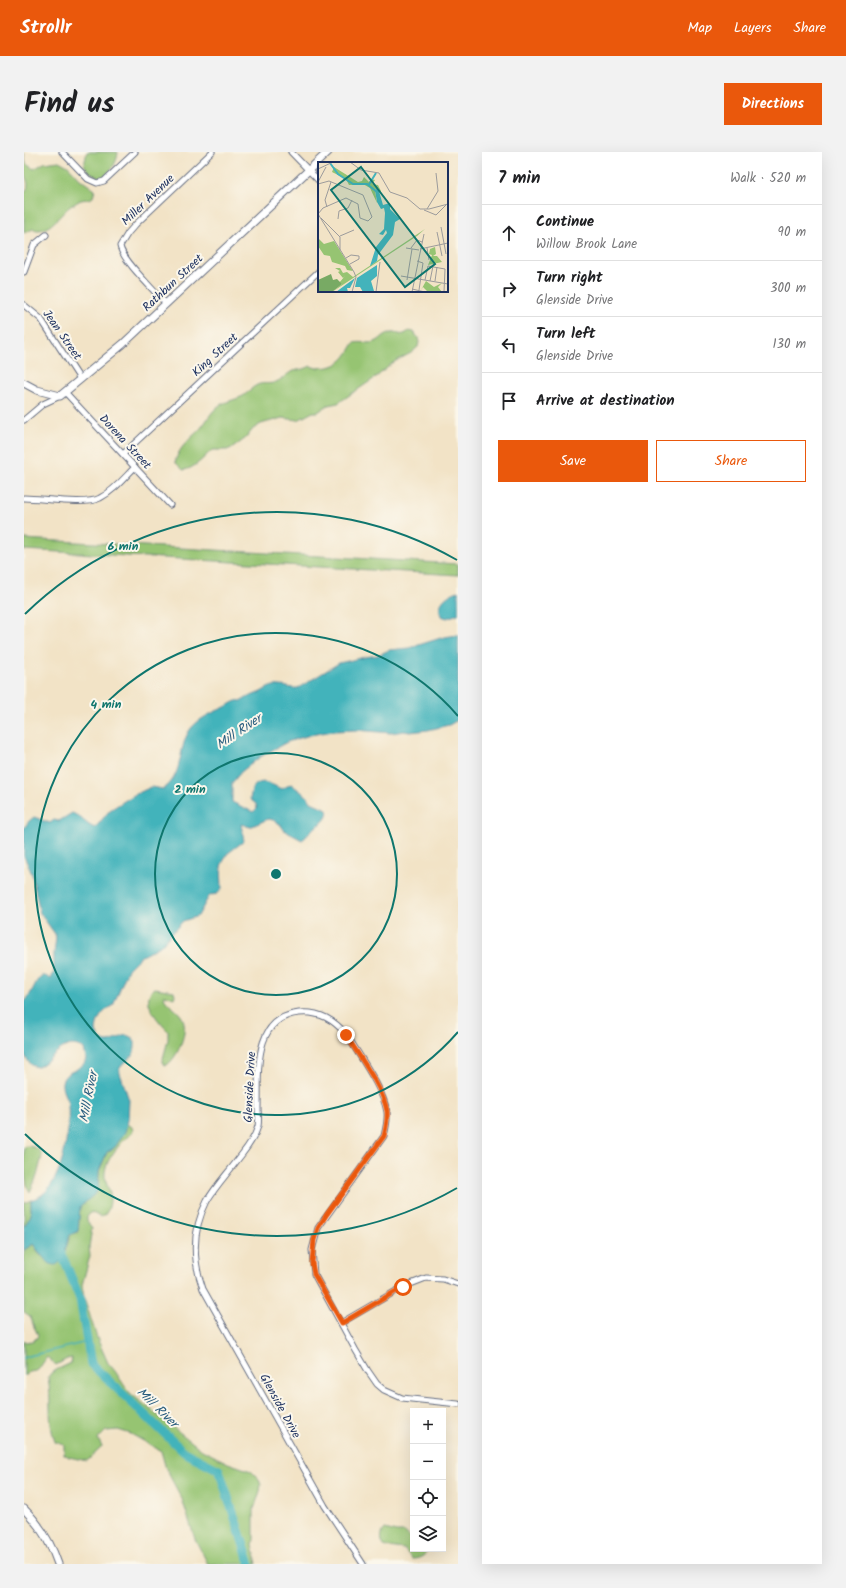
<!DOCTYPE html>
<html lang="en">
<head>
<meta charset="utf-8">
<style>
  :root { --surface:#fff; --page:#f2f2f2; --text:#202124; --muted:#757577; --line:#e0e0e0; --accent:#ea580c }
  body { margin:0; font-family:Kalam,sans-serif; background:var(--page); color:var(--text) }
  .controls { position:absolute; right:12px; bottom:12px; display:grid; overflow:hidden; border-radius:0px; box-shadow:0 4px 16px #0002 }
  .controls button { width:36px; height:36px; display:grid; place-items:center; padding:0; border:0; border-bottom:1px solid var(--line); background:var(--surface); color:var(--text); font:20px sans-serif }
  .stop { position:absolute; width:12px; height:12px; margin:-9px; border:3px solid #ea580c; border-radius:50%; background:#fff }
  .stop.end { background:#ea580c; border-color:#fff; box-shadow:0 1px 4px #0008 }
  .list { margin:0; padding:0; list-style:none }
  h2 { display:flex; justify-content:space-between; align-items:center; height:52px; margin:0; padding:0 16px; font-size:17px }
  h2 small { font-size:13px; font-weight:400; color:var(--muted) }
  .list li { display:grid; grid-template-columns:26px 1fr auto; gap:12px; align-items:center; box-sizing:border-box; height:56px; padding:0 16px; border-top:1px solid var(--line) }
  .list b { display:block; font-size:15px; white-space:nowrap }
  .list p { margin:0; font-size:13px; white-space:nowrap; color:var(--muted) }
  .list em { font-size:13px; font-style:normal; color:var(--muted) }
  .actions { display:flex; gap:8px; padding:12px 16px }
  .actions a { flex:1; padding:9px 0; border:1px solid var(--accent); border-radius:0px; text-align:center; font-size:14px; color:var(--accent) }
  .actions .main { background:var(--accent); color:#fff }
  .icon { flex:none; width:22px; height:22px; fill:none; stroke:currentColor; stroke-width:2; stroke-linecap:round; stroke-linejoin:round }
  .map { position:relative; flex:none; width:434px; height:1412px; overflow:hidden; border-radius:0px }
  header { display:flex; align-items:center; gap:24px; box-sizing:border-box; height:56px; padding:0 20px; background:var(--accent); color:#fff }
  header strong { font-size:19px }
  nav { display:flex; gap:22px; margin-inline-start:auto; font-size:14px }
  .intro { display:flex; align-items:center; justify-content:space-between; box-sizing:border-box; height:96px; padding:0 24px }
  h1 { margin:0; font-size:28px }
  .button { padding:10px 18px; border-radius:0px; background:var(--accent); color:#fff; font-size:14px; font-weight:700 }
  main { display:flex; gap:24px; padding:0 24px }
  aside { flex:1; background:var(--surface); border-radius:0px; box-shadow:0 4px 16px #0002 }
  .map>svg:first-child { display:block }
</style>
</head>
<body>
<header>
<strong>Strollr</strong>
<nav><a>Map</a><a>Layers</a><a>Share</a></nav>
</header>
<div class="intro"><h1>Find us</h1><a class="button">Directions</a></div>
<main>
<div class="map">
<svg width="434" height="1412" viewBox="0 0 434 1412">
  <rect width="100%" height="100%" fill="#fbf7ec"/>
  <filter id="ink" filterUnits="userSpaceOnUse"><feTurbulence type="fractalNoise" baseFrequency=".025" numOctaves="2"/><feDisplacementMap in="SourceGraphic" scale="8" xChannelSelector="R" yChannelSelector="G"/><feConvolveMatrix kernelMatrix="1 2 1 2 8 2 1 2 1" color-interpolation-filters="sRGB"/></filter>
  <filter id="wash" filterUnits="userSpaceOnUse"><feTurbulence type="fractalNoise" baseFrequency=".012" numOctaves="4" result="noise"/><feDisplacementMap in="SourceGraphic" scale="16" xChannelSelector="R" yChannelSelector="G"/><feGaussianBlur stdDeviation="0.9" result="paint"/><feColorMatrix in="noise" values="0 0 0 0 0 0 0 0 0 0 0 0 0 0 0 0 0 1.4 0 .05"/><feComposite in="paint" operator="in"/></filter>
  <g filter="url(#wash)">
    <rect width="100%" height="100%" fill="#f2e3c6"/>
    <!-- green -->
    <g fill="#96c472" stroke="#587a68">
      <path d="M 63,0 L 94,0 C 93,13 86,19 77,27 L 65,20 L 60,13 Z"/>
      <path d="M 0,2 L 2,12 L 10,17 L 20,11 L 35,9 L 44,14 L 56,27 L 71,38 L 69,45 C 65,48 61,47 57,48 C 54,49 51,52 48,53 C 36,61 25,83 9,77 L 0,81 L 0,41 C 8,33 1,27 0,19 C 0,14 0,8 0,2 Z"/>
      <path d="M 385,179 L 390,180 L 394,186 L 395,190 L 394,195 L 387,201 L 370,210 L 351,226 L 314,251 L 304,253 L 294,260 L 289,260 L 274,268 L 258,266 L 237,272 L 229,277 L 222,286 L 210,295 L 203,298 L 188,298 C 180,305 171,317 159,318 L 151,310 C 155,295 166,287 176,277 C 183,269 187,259 196,253 C 203,249 211,248 219,244 C 224,241 228,235 233,233 C 239,230 246,233 252,230 C 257,228 262,223 267,220 C 274,217 280,218 287,214 L 292,216 C 299,215 304,216 308,214 C 319,211 325,200 330,191 C 337,189 346,193 353,189 C 357,187 361,181 367,181 C 376,180 376,186 385,179 Z"/>
      <polygon points="0,387 434,412 434,423 0,398"/>
      <path d="M 131,836 L 150,839 L 151,843 L 150,846 L 141,843 L 140,846 C 144,854 155,858 159,867 C 164,880 154,905 143,913 L 140,913 L 138,910 L 144,888 L 144,879 C 135,870 114,847 131,836 Z"/>
      <path d="M 102,972 L 108,975 L 109,979 C 106,983 103,985 100,988 C 92,997 82,1009 81,1020 C 80,1028 84,1034 86,1042 C 87,1049 85,1064 76,1065 L 67,1060 L 63,1065 L 63,1069 L 68,1076 L 65,1095 L 66,1104 L 58,1133 L 60,1145 L 73,1186 L 84,1211 L 91,1219 L 102,1236 L 107,1242 L 178,1298 L 204,1311 L 227,1319 L 235,1327 L 237,1332 L 236,1339 L 230,1357 L 230,1387 L 229,1393 L 233,1412 L 184,1412 L 171,1387 L 158,1347 L 142,1317 L 137,1299 L 107,1282 L 94,1278 L 82,1279 L 74,1287 L 78,1295 L 63,1309 L 45,1305 L 40,1302 L 40,1293 L 31,1290 C 23,1268 28,1247 24,1225 L 28,1220 L 47,1211 L 48,1206 L 43,1207 L 32,1213 L 23,1205 L 14,1218 L 12,1219 L 5,1220 L 0,1224 L 0,1189 L 2,1190 L 8,1189 L 13,1186 L 14,1183 L 10,1175 L 6,1164 L 0,1160 L 0,1098 L 9,1092 L 17,1104 L 41,1100 L 46,1083 L 54,1080 L 56,1055 L 74,1039 L 75,1019 L 83,1000 L 91,995 L 101,980 Z"/>
      <path d="M 6,994 L 15,997 L 18,1004 L 13,1024 L 6,1040 C 0,1031 0,1008 0,995 Z"/>
      <polygon points="7,1048 7,1063 0,1075 0,1051"/>
      <path d="M 361,1377 L 372,1380 L 381,1380 L 389,1389 L 389,1397 L 404,1397 C 402,1404 395,1407 388,1407 L 380,1397 L 364,1395 L 360,1394 C 356,1388 357,1381 361,1377 Z"/>
    </g>
    <!-- water -->
    <g fill="#43b3bb" stroke="#2f718c">
      <path d="M 434,439 L 434,462 L 423,466 L 417,464 C 412,451 423,443 434,439 Z"/>
      <path d="M 434,483 L 434,568 L 425,573 L 404,578 L 386,580 L 380,579 L 367,581 L 332,578 L 309,579 L 286,583 L 263,590 L 236,605 L 217,620 L 208,631 L 208,650 L 229,660 L 233,656 L 232,652 L 226,647 L 228,637 C 237,624 247,633 258,637 L 267,632 L 284,645 L 287,650 L 303,657 C 306,667 296,672 289,677 C 285,680 283,685 278,688 L 261,679 L 256,672 L 249,668 L 244,667 L 226,675 L 217,672 L 220,689 L 203,702 L 197,714 L 198,736 L 193,742 L 187,743 L 184,746 L 174,764 L 159,769 L 136,794 L 116,805 L 104,817 L 89,854 C 78,859 72,868 72,880 C 81,898 90,887 102,883 L 107,885 L 111,890 C 112,909 101,906 95,918 L 105,948 L 104,968 L 101,980 L 91,995 L 83,1000 L 75,1019 L 74,1039 L 56,1055 L 54,1079 L 46,1083 C 43,1088 43,1094 41,1099 C 32,1129 18,1103 9,1092 L 0,1098 L 0,1075 L 7,1063 L 7,1048 C 12,1046 17,1044 20,1041 C 39,1025 46,978 44,954 C 44,947 37,939 38,931 C 40,917 59,920 62,907 L 60,897 C 40,884 30,907 14,915 C 8,915 3,909 1,903 C 0,897 0,860 0,850 C 7,845 13,824 18,824 C 21,823 25,826 27,827 L 30,820 L 30,801 L 32,786 L 31,782 L 16,761 L 8,722 L 0,704 L 0,676 L 5,669 L 10,665 L 26,671 L 30,668 L 35,669 L 48,661 C 57,664 62,673 71,676 L 86,658 L 108,644 L 127,635 L 139,637 C 159,625 154,597 165,579 C 172,568 187,561 199,556 C 206,553 211,547 218,549 C 225,544 225,545 232,542 C 241,539 246,532 256,534 C 263,534 267,537 274,536 L 315,511 L 341,505 L 354,503 L 365,498 L 385,496 L 420,485 Z"/>
    </g>
    <g fill="none" stroke-linecap="round" stroke-linejoin="round">
      <!-- stream -->
      <polyline stroke="#43b3bb" stroke-width="1.5" points="0,1206 5,1204 63,1190"/>
      <!-- river -->
      <polyline stroke="#43b3bb" stroke-width="9" points="35,1095 56,1147 67,1212 160,1300 195,1318 226,1412"/>
    </g>
  </g>
  <g filter="url(#ink)">
    <g fill="none" stroke-linecap="round" stroke-linejoin="round">
      <defs>
        <g id="street">
          <polyline points="38,0 64,27 73,31 80,29 111,0"/>
          <polyline points="267,0 295,29"/>
          <polyline points="0,120 10,93 22,83"/>
          <path d="M 142,152 C 132,140 98,108 96,94 L 104,81 L 112,72 L 188,0"/>
          <polyline points="0,153 17,167 56,227"/>
          <polyline points="41,240 146,353"/>
          <polyline points="0,268 19,252 36,244"/>
          <polyline points="99,302 295,119"/>
          <path d="M 0,346 C 19,346 61,354 76,346 C 90,339 100,326 111,315"/>
          <polyline points="317,1171 379,1135 402,1126 419,1127 434,1132"/>
          <path d="M 339,1412 L 301,1354 L 179,1137 C 168,1107 168,1078 183,1049 C 191,1035 203,1022 212,1010 C 220,999 229,990 233,977 C 236,971 234,962 234,956 C 235,921 228,866 275,861 C 296,859 310,868 323,883 C 335,904 359,936 363,960 C 364,968 362,976 360,984 L 294,1076 L 288,1098 L 290,1122 L 331,1197 L 344,1219 L 353,1232 L 360,1238 L 378,1246 L 434,1252"/>
        </g>
        <g id="secondary">
          <polyline points="0,231 13,238 36,244 99,192 304,0"/>
          <path d="M 0,1357 C 16,1373 27,1391 34,1412"/>
        </g>
      </defs>
      <!-- street casing -->
      <use href="#street" stroke="#666e82" stroke-width="7"/>
      <!-- secondary casing -->
      <use href="#secondary" stroke="#666e82" stroke-width="9"/>
      <!-- street -->
      <use href="#street" stroke="#fff" stroke-width="5"/>
      <!-- secondary -->
      <use href="#secondary" stroke="#fff" stroke-width="7"/>
    </g>
  </g>
  <g fill="none" stroke-linecap="round" stroke-linejoin="round" filter="url(#ink)">
    <!-- route -->
    <path stroke="#ea580c" stroke-width="5" d="M 322,883 C 335,904 359,936 363,959 C 364,968 362,976 360,984 L 303,1062 L 294,1076 L 290,1088 L 288,1111 L 290,1122 L 318,1171 L 379,1135"/>
  </g>
  <!-- distance rings -->
  <g fill="none" stroke="#0f766e" stroke-width="2">
    <circle cx="252" cy="722" r="121"/>
    <path d="M434 880A241 241 0 1 1 434 564"/>
    <path d="M433 1036A362 362 0 0 1 1 982M1 462A362 362 0 0 1 433 408"/>
  </g>
  <g text-anchor="middle" dominant-baseline="central" stroke-width="4" stroke-linejoin="round" paint-order="stroke">
    <!-- street labels -->
    <g font-size="12" fill="#1b2f5e" stroke="#fbf7ec">
      <text transform="translate(124 48) rotate(-44)">Miller Avenue</text>
      <text transform="translate(149 131) rotate(-43)">Rathbun Street</text>
      <text transform="translate(38 183) rotate(55)">Jean Street</text>
      <text transform="translate(191 203) rotate(-43)">King Street</text>
      <text transform="translate(101 290) rotate(47)">Dorena Street</text>
      <text transform="translate(226 935) rotate(-87)">Glenside Drive</text>
      <text transform="translate(256 1254) rotate(61)">Glenside Drive</text>
    </g>
    <!-- water labels -->
    <g font-size="13" font-style="italic" fill="#295d7f" stroke="#fbf7ec">
      <text transform="translate(215 580) rotate(-34)">Mill River</text>
      <text transform="translate(65 945) rotate(-79)">Mill River</text>
      <text transform="translate(133 1256) rotate(44)">Mill River</text>
    </g>
  </g>
  <!-- overview -->
  <g transform="translate(294 10)">
    <rect width="130" height="130" fill="#f2e3c6"/>
    <path d="M 16,5 L 40,20 L 44,19 L 46,15 L 51,20 L 53,17 L 57,18 L 54,22 L 60,23 L 63,29 L 62,31 L 60,26 L 57,28 L 59,41 L 52,26 L 45,22 L 31,23 L 28,17 L 14,10 ZM 107,67 L 99,74 L 14,130 L 24,122 L 21,121 L 27,114 L 25,116 L 20,110 L 22,109 L 17,106 L 22,106 L 25,111 L 29,110 L 35,115 ZM 0,76 L 6,82 L 16,79 L 35,109 L 29,108 L 27,104 L 14,100 L 12,94 L 6,93 L 0,84 ZM 117,85 L 118,92 L 115,94 L 119,94 L 124,100 L 110,103 L 114,93 L 111,92 L 112,87 ZM 108,119 L 116,125 L 124,121 L 120,125 L 124,130 L 110,130 L 105,125 L 103,128 Z" fill="#96c472"/>
    <path d="M 13,112 L 15,118 L 19,117 L 24,122 L 14,130 L 0,130 L 0,118 Z" fill="#78aa64"/>
    <path d="M 60,26 L 65,43 L 72,41 L 72,47 L 82,57 L 77,60 L 75,73 L 60,93 L 59,99 L 52,104 L 58,85 L 69,71 L 68,68 L 65,73 L 61,72 L 66,67 L 67,51 L 66,46 L 63,47 L 59,40 L 57,28 ZM 59,103 L 59,114 L 53,119 L 56,129 L 45,130 L 42,125 L 37,125 L 39,116 ZM 37,116 L 32,126 L 29,126 L 30,130 L 18,130 Z" fill="#43b3bb"/>
    <path fill="none" stroke="#43b3bb" stroke-width="2" d="M 12,1 L 20,12 L 35,22 L 49,22 L 59,30M 50,24 L 58,11"/>
    <path fill="none" stroke="#9c9b9c" stroke-width="1" d="M 32,0 L 43,8 L 61,11 L 72,30 L 89,36 L 102,47 L 111,47 L 130,42M 0,7 L 15,0M 0,20 L 8,5M 0,22 L 11,19 L 45,33 L 54,55 L 50,59 L 42,56 L 40,42 L 28,36 L 5,46 L 0,52M 9,45 L 7,38 L 13,20M 109,47 L 120,29 L 118,11M 106,48 L 118,53 L 128,43M 0,52 L 36,110 L 38,115 L 34,130M 3,56 L 22,75 L 22,88M 20,57 L 21,49 L 30,46 L 34,38M 123,65 L 128,92M 119,70 L 124,94M 22,74 L 36,68M 88,86 L 101,88M 93,86 L 99,78 L 104,80M 109,86 L 111,98M 102,87 L 130,81M 28,96 L 33,93 L 41,94 L 41,97 L 32,102M 99,99 L 105,101 L 101,128M 83,114 L 130,122M 89,118 L 94,87M 107,118 L 110,104 L 127,107 L 126,130M 112,119 L 115,104M 117,119 L 119,105M 94,127 L 107,130M 58,130 L 62,100M 94,130 L 106,72"/>
    <path fill="#0f766e" fill-opacity="0.15" stroke="#0f766e" stroke-width="2" d="M 43,5 L 117,102 L 87,125 L 13,28 Z"/>
    <rect width="130" height="130" fill="none" stroke="#1b2f5e" stroke-width="2"/>
  </g>
  <circle cx="252" cy="722" r="6" fill="#0f766e" stroke="#fbf7ec" stroke-width="2"/>
  <g font-size="12" text-anchor="middle" font-weight="bold" fill="#0f766e" stroke="#fbf7ec" stroke-width="4" stroke-linejoin="round" paint-order="stroke">
    <text x="99" y="398">6 min</text>
    <text x="82" y="556">4 min</text>
    <text x="166" y="641">2 min</text>
  </g>
</svg>
<div class="controls">
<button>+</button>
<button>−</button>
<button><svg class="icon" aria-label="locate" viewBox="0 0 24 24"><circle cx="12" cy="12" r="6"/><path d="M12 2v4M12 18v4M2 12h4M18 12h4"/></svg></button>
<button><svg class="icon" aria-label="layers" viewBox="0 0 24 24"><path d="M12 4l9 5-9 5-9-5zM3 14l9 5 9-5"/></svg></button>
</div>
<div class="stop" style="left:379px;top:1135px"></div>
<div class="stop end" style="left:322px;top:883px"></div>
</div>
<aside>
<h2>7 min<small>Walk · 520 m</small></h2>
<ul class="list">
<li><svg class="icon" aria-label="ahead" viewBox="0 0 24 24"><path d="M12 20V5M6 11l6-6 6 6"/></svg><div><b>Continue</b><p>Willow Brook Lane</p></div><em>90 m</em></li>
<li><svg class="icon" aria-label="right" viewBox="0 0 24 24"><path d="M7 20v-9h11M14 6l5 5-5 5"/></svg><div><b>Turn right</b><p>Glenside Drive</p></div><em>300 m</em></li>
<li><svg class="icon" aria-label="left" viewBox="0 0 24 24"><path d="M17 20v-9H6M10 6l-5 5 5 5"/></svg><div><b>Turn left</b><p>Glenside Drive</p></div><em>130 m</em></li>
<li><svg class="icon" aria-label="arrive" viewBox="0 0 24 24"><path d="M6 21V4h12l-3 4 3 4H6"/></svg><div><b>Arrive at destination</b></div></li>
</ul>
<div class="actions"><a class="main">Save</a><a>Share</a></div>
</aside>
</main>
</body>
</html>
